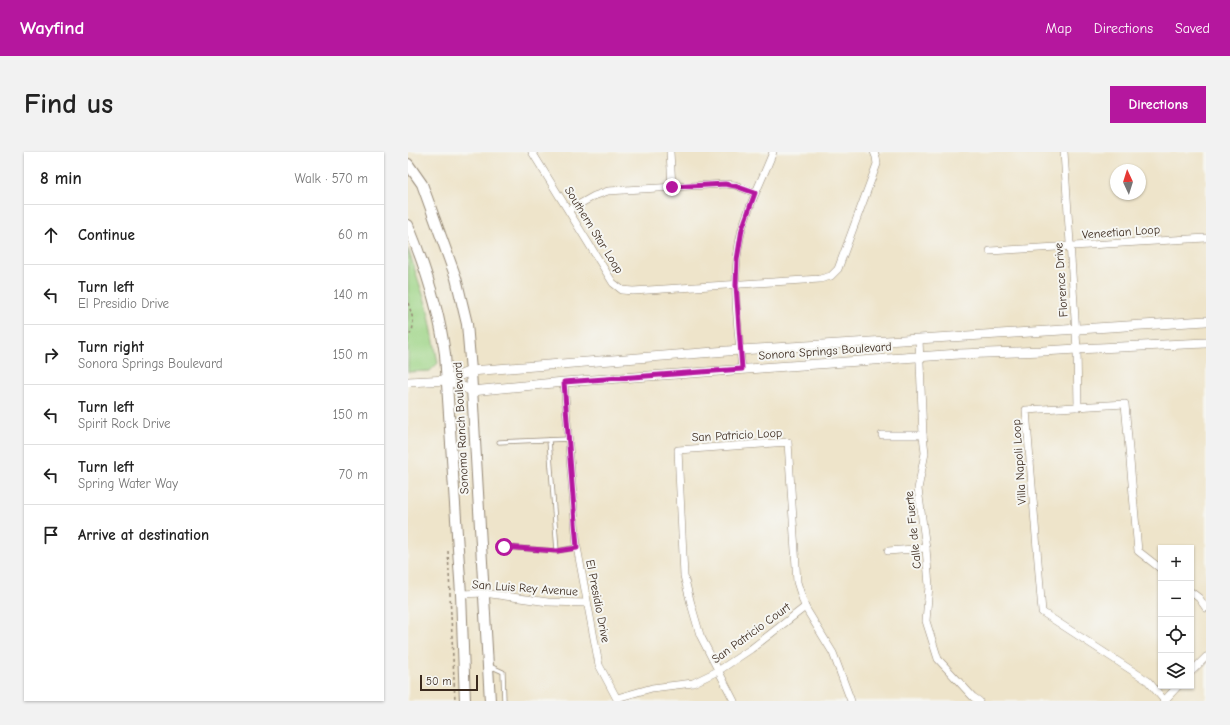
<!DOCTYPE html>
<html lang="en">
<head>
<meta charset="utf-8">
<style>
  :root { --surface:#fff; --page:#f2f2f2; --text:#222; --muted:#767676; --line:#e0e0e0; --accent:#b5179e }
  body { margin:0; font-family:"Comic Neue",sans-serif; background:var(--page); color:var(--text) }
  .controls { position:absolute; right:12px; bottom:12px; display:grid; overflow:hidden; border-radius:0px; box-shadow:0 1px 3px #0004 }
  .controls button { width:36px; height:36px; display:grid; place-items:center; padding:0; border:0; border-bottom:1px solid var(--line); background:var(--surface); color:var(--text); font:20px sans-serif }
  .compass { position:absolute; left:702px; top:12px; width:36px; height:36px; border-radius:50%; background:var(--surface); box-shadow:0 1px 3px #0004; rotate:356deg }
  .scale { position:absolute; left:12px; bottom:10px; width:58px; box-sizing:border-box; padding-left:4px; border:2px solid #3b2a1e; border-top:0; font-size:11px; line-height:14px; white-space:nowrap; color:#3b2a1e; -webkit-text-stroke:3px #f6f6f2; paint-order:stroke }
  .stop { position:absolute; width:12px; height:12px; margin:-9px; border:3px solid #b5179e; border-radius:50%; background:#fff }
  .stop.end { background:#b5179e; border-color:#fff; box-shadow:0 1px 4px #0008 }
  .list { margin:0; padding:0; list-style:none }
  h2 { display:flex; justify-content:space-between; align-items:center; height:52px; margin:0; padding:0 16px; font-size:17px }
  h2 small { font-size:13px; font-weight:400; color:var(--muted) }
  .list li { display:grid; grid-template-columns:26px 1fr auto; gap:12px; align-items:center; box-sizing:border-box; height:60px; padding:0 16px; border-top:1px solid var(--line) }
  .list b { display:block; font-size:15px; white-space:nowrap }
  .list p { margin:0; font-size:13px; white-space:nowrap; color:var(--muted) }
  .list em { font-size:13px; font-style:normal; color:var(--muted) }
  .icon { flex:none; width:22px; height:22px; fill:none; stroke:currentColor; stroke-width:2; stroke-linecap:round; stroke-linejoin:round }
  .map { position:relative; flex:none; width:798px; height:549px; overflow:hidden; border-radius:0px }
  header { display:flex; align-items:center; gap:24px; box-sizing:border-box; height:56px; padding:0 20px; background:var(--accent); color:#fff }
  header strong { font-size:19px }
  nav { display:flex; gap:22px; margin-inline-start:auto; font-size:14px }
  .intro { display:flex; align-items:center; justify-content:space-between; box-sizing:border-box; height:96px; padding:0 24px }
  h1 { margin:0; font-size:28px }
  .button { padding:10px 18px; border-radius:0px; background:var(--accent); color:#fff; font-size:14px; font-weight:700 }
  main { display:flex; gap:24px; padding:0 24px }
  aside { flex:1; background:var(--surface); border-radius:0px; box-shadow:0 1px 3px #0004 }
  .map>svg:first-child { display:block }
</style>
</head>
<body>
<header>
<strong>Wayfind</strong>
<nav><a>Map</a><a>Directions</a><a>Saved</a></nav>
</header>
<div class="intro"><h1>Find us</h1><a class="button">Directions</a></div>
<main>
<aside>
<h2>8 min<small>Walk · 570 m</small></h2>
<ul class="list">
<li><svg class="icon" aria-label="ahead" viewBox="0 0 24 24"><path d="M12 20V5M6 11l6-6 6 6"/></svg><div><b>Continue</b></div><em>60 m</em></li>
<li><svg class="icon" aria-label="left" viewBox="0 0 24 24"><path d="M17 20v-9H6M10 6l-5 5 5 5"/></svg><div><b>Turn left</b><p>El Presidio Drive</p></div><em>140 m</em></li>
<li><svg class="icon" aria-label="right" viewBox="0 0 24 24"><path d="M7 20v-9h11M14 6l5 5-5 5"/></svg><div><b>Turn right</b><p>Sonora Springs Boulevard</p></div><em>150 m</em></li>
<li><svg class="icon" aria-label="left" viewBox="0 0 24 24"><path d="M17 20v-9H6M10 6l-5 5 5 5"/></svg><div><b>Turn left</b><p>Spirit Rock Drive</p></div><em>150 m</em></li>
<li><svg class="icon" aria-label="left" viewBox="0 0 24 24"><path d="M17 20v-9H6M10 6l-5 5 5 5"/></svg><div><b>Turn left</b><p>Spring Water Way</p></div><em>70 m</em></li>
<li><svg class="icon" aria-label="arrive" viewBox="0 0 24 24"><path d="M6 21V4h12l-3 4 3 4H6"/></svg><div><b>Arrive at destination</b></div></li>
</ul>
</aside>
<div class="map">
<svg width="798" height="549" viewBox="0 0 798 549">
  <rect width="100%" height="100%" fill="#f6f6f2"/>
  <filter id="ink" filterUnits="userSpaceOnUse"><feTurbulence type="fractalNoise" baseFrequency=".025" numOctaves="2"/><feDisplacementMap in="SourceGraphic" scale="8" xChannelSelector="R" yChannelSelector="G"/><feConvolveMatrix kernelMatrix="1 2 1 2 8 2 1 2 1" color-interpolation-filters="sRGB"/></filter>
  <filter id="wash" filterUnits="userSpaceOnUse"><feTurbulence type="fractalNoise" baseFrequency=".012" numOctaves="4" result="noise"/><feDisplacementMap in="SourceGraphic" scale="16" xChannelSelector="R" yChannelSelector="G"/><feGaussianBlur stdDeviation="0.9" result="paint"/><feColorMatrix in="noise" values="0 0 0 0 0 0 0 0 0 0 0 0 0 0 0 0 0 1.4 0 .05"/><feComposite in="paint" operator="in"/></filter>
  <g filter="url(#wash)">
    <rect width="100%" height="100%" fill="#eee4ca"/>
    <!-- green -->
    <polygon fill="#9ed486" stroke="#6c7f52" points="0,97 20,158 30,211 22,219 0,220"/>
  </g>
  <g filter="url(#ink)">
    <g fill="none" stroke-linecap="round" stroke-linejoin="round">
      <defs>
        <g id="service">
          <polyline points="141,288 149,399 169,395"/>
          <polyline points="91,290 161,287"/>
          <polyline points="96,395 149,399"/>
          <polyline points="82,514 95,520 96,549"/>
        </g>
        <g id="minor">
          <polyline points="124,0 205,131 214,138 225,139 412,127 423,124 430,117 469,12 468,5 466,0"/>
          <polyline points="262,0 264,35"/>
          <polyline points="656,0 669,197 670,255"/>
          <polyline points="161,58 186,44 200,39 317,32 327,33 347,41"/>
          <polyline points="582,99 798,86"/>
          <polyline points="511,187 515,283 517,301 510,337 518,396 521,434 518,469 530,507 565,545 571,549"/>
          <path d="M 334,217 C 329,172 323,121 334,77 C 342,50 355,26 365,0"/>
          <polyline points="156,230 169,395 191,513 210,549"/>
          <polyline points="474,283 515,283"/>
          <polyline points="480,399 518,396"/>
          <polyline points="753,417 730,399 717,252 618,258 634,460 740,529 756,548"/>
          <polyline points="783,440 791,446 798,456"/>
          <polyline points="53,442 76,441 140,450 179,451"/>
          <polyline points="783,520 798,505"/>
          <polyline points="209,546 244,536 285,531 310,519 343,497 397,455"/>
          <polyline points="326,549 292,483 283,452 276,424 270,298 380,290 389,430 397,455 425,501 443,549"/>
          <polyline points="756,549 770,534"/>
        </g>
        <g id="tertiary">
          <polyline points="40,228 64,239 156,230 551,202 635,199 669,197 798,191"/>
          <polyline points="0,230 40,228 63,219 332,198 798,169"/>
        </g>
        <g id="secondary">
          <polyline points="0,12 14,32 48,126 59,172 63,219 82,549"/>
          <path d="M 0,73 C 17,114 31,157 37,202 L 53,442 L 57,549"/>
        </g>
      </defs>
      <!-- service casing -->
      <use href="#service" stroke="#948774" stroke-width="5"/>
      <!-- minor casing -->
      <use href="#minor" stroke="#948774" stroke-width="8"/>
      <!-- tertiary casing -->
      <use href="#tertiary" stroke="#948774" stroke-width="10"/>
      <!-- secondary casing -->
      <use href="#secondary" stroke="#948774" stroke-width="12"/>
      <!-- path -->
      <g stroke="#948774" stroke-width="1.5" stroke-dasharray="3 3" stroke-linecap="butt">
        <path d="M 0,151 C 4,163 9,175 0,185"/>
        <polyline points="40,399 47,549"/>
      </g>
      <!-- service -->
      <use href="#service" stroke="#fff" stroke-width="3.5"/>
      <!-- minor -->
      <use href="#minor" stroke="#fff" stroke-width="7"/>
      <!-- tertiary -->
      <use href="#tertiary" stroke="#fff" stroke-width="9"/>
      <!-- secondary -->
      <use href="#secondary" stroke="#fff" stroke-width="10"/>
    </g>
  </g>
  <g fill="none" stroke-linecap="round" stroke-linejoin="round" filter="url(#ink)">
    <!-- route -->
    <polyline stroke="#b5179e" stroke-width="5" points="96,395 149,399 169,396 156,230 334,217 328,133 329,108 334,77 347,41 327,34 317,32 264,35"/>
  </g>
  <g text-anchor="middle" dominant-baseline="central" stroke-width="4" stroke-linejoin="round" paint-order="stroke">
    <!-- street labels -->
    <g font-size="12" fill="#3b2a1e" stroke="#f6f6f2">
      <text transform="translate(186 78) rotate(58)">Southern Star Loop</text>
      <text transform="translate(713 80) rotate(-4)">Veneetian Loop</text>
      <text transform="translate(653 128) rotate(-94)">Florence Drive</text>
      <text transform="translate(417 199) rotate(-4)">Sonora Springs Boulevard</text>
      <text transform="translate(53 276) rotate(-93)">Sonoma Ranch Boulevard</text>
      <text transform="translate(329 283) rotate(-3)">San Patricio Loop</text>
      <text transform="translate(611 310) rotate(-94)">Villa Napoli Loop</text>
      <text transform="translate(505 378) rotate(-96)">Calle de Fuerte</text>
      <text transform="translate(117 436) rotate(4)">San Luis Rey Avenue</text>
      <text transform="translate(190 449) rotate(79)">El Presidio Drive</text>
      <text transform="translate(343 481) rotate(-36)">San Patricio Court</text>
    </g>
  </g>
</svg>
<div class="controls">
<button>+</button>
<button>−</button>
<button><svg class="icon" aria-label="locate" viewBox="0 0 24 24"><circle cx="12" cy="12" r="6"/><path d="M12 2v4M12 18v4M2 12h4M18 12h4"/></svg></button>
<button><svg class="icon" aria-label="layers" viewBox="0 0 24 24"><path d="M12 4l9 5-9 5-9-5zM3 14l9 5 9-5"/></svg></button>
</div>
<svg class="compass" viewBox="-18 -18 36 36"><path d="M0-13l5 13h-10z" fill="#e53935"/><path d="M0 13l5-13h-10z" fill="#767676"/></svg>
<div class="scale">50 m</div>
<div class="stop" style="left:96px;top:395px"></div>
<div class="stop end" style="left:264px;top:35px"></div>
</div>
</main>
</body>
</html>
